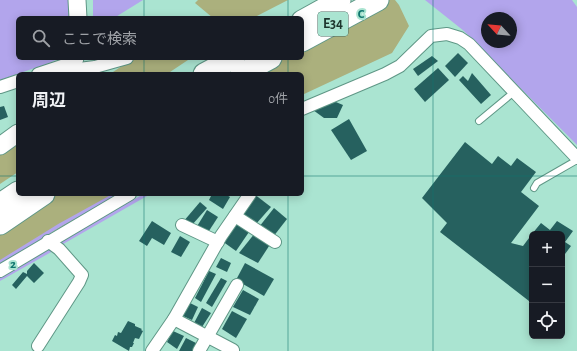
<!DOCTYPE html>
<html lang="ja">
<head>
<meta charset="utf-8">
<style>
  :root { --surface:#171b24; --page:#242831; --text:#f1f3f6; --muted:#9ea1a6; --line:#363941 }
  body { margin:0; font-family:"Alegreya Sans","Noto Sans JP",sans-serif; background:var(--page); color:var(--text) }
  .controls { position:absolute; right:12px; bottom:12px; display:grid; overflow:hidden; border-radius:6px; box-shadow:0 2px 10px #0003 }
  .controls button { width:36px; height:36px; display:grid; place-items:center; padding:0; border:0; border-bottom:1px solid var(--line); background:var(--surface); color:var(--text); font:20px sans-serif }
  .compass { position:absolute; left:481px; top:12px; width:36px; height:36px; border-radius:50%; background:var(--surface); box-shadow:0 2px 10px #0003; rotate:296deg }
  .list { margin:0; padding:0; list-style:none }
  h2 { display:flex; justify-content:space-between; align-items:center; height:52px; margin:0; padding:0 16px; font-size:17px }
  h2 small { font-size:13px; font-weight:400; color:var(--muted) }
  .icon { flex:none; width:22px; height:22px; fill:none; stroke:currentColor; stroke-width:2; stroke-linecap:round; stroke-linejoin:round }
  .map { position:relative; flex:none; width:577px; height:351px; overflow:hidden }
  .search { position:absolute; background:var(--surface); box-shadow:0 2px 10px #0003; left:16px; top:16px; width:288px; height:44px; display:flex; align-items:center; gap:10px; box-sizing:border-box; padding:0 14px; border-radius:6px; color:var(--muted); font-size:15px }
  .panel { position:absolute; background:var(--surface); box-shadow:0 2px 10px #0003; left:16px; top:72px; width:288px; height:124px; border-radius:6px }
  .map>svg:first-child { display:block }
</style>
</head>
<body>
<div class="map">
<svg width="577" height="351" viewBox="0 0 577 351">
  <rect width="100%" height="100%" fill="#aae4d1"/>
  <!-- green -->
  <g fill="#abb07d">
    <polygon points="198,0 288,0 253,18 213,18 195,3"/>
    <polygon points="368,0 395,0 399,5 409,26 392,53 302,95 302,74 270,74 259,62 266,58 302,58 302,37"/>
    <polygon points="134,58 191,58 167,74 110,74"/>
    <polygon points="18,141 18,172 0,184 0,154"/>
    <polygon points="49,194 120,194 0,261 0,227"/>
  </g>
  <!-- water -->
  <g fill="#b2a5ec" fill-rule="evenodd">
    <polygon points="0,0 69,0 69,18 18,18 18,58 60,58 49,63 0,80"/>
    <polygon points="93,0 143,0 114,18 93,18"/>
    <path d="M 425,0 L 572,0 L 577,7 L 577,145 L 464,31 ZM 487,18 L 511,18 L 511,42 L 487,42 Z"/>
  </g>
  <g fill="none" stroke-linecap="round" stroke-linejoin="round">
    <!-- stream -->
    <g stroke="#b2a5ec" stroke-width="3.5">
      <polyline points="58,245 147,194"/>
      <polyline points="0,262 60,225 116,194"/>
      <polyline points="0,279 53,249"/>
    </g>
  </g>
  <!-- building -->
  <g fill="#26615f">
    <polygon points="458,53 468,63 455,77 445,66"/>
    <polygon points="432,56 438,61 418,76 413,69"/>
    <polygon points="438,68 449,80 425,102 414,89"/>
    <polygon points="472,73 491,95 481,104 459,80 463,76 468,81"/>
    <polygon points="331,100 343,105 337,118 324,118 313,110"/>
    <polygon points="4,106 8,117 0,120 0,107"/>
    <polygon points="349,119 367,151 351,160 331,130"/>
    <polygon points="465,142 492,164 498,156 511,166 517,158 536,172 521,192 539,206 511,243 523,246 532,234 532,298 529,301 440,232 447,223 422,198"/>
    <polygon points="212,194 225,194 230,197 223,209 209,200"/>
    <polygon points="254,194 271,207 256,224 240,214"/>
    <polygon points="200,202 207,208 192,225 183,222"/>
    <polygon points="274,208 287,219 273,237 259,227"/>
    <polygon points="207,210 218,217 207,234 196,228"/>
    <polygon points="152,221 171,233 164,245 152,238 147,246 139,241"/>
    <polygon points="557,221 573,231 565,242 571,246 562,258 562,234 532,234 541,223 550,230"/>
    <polygon points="235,222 249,232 236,251 222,241"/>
    <polygon points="255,233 271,243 258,263 239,253"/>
    <polygon points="180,236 190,242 181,257 171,252"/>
    <polygon points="221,258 231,263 227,272 216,267"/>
    <polygon points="34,263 44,273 34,283 27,276 16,289 12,285 23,272 27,274 27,271"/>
    <polygon points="245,263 274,279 264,296 236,280"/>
    <polygon points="209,271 216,274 201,302 195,298"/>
    <polygon points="221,278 227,281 212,307 206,303"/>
    <polygon points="243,290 259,299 250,315 233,307"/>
    <polygon points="190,303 198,307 192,320 183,316"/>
    <polygon points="202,308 211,313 202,327 194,323"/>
    <polygon points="232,311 247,319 236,338 222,329"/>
    <polygon points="128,321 135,324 135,326 142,329 141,330 143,331 139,339 135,338 133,343 134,343 132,347 130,347 129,351 112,341 115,335 117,336 118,332 121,333"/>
    <polygon points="173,331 184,336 177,349 167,342"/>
    <polygon points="186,338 198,344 194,351 179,351"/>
  </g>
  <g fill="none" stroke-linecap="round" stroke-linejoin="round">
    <defs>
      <g id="lane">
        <polyline points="479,121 514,92"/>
        <polyline points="534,188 537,183 577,160"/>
      </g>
      <g id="street">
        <polyline points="71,70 95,67 127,58"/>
        <polyline points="38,74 74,62"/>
        <polyline points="0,87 18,81"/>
        <polyline points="302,109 385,74 400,66 431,36 447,34 460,38 469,44 577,158"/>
        <polyline points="235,216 275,242"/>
        <polyline points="182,225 218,242"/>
        <polyline points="0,271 130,194"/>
        <polyline points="174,319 233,350"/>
        <polyline points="38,346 79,282 82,275 59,249 48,241"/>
        <polyline points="152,351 174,319 221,236 250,194"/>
        <polyline points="199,351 237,285"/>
      </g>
      <g id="secondary">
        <polyline points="77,0 78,18"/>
        <polyline points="69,74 75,58"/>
        <polyline points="0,146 18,133"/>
      </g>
      <g id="highway">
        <polyline points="302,21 340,0"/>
        <polyline points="302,41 378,0"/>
        <polyline points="204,74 234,58"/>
        <polyline points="241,74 271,58"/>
        <polyline points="0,204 18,192"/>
        <polyline points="0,224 44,194"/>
      </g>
    </defs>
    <!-- lane casing -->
    <use href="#lane" stroke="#5f9786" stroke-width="8"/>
    <!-- street casing -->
    <use href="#street" stroke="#5f9786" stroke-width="14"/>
    <!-- secondary casing -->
    <use href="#secondary" stroke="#5f9786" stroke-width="19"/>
    <!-- highway casing -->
    <use href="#highway" stroke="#5f9786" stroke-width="23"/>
    <!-- lane -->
    <use href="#lane" stroke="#fff" stroke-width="6"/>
    <!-- street -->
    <use href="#street" stroke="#fff" stroke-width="12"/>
    <!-- secondary -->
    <use href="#secondary" stroke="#fff" stroke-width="17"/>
    <!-- highway -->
    <use href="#highway" stroke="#fff" stroke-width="21"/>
  </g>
  <!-- grid -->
  <path fill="none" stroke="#0f766e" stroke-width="1" stroke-opacity="0.55" d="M 144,0 L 144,18M 288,0 L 288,18M 433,0 L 433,351M 144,58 L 144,74M 288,58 L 288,74M 0,176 L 18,176M 302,176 L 577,176M 144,194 L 144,351M 288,194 L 288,351"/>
  <g text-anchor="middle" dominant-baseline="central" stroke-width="4" stroke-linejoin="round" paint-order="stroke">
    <!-- shield labels -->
    <rect fill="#aae4d1" stroke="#47695e" stroke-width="1" x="318" y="12" width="30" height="24" rx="3"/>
    <g font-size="14" font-weight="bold" fill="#1d342d">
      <text x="333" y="24">E34</text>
    </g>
  </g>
  <g font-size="13" text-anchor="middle" font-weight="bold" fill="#0f766e" stroke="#aae4d1" stroke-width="4" stroke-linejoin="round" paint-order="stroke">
    <text x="361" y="18">C</text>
    <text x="13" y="268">2</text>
  </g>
</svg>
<div class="controls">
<button>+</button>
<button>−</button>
<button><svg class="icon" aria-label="locate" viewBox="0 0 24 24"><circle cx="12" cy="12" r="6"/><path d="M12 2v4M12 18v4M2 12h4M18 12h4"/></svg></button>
</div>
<svg class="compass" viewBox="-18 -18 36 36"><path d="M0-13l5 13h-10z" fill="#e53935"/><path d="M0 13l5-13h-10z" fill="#9ea1a6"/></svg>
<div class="search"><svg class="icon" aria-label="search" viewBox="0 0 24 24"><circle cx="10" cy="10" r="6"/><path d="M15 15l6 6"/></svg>ここで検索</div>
<section class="panel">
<h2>周辺<small>0件</small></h2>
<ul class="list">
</ul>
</section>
</div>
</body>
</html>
